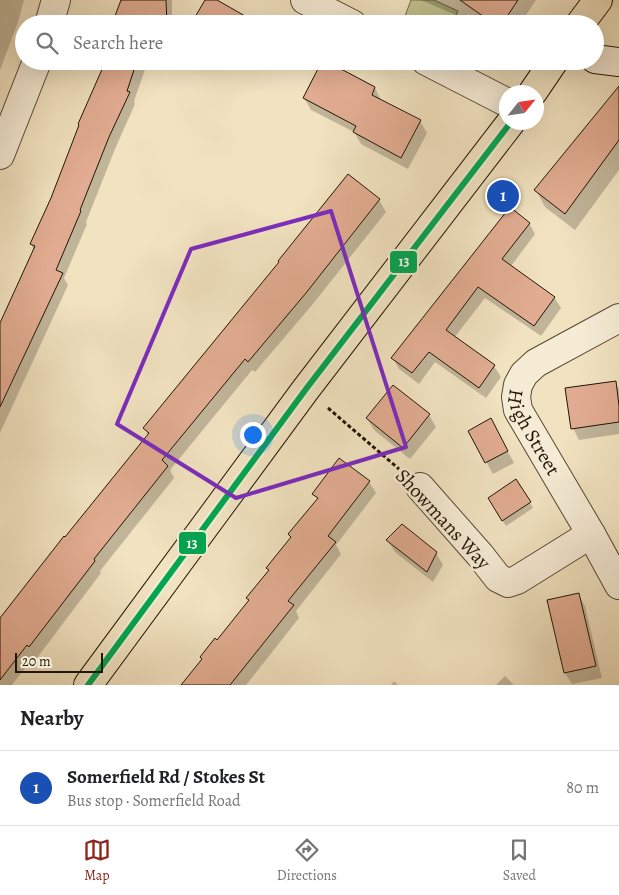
<!DOCTYPE html>
<html lang="en">
<head>
<meta charset="utf-8">
<style>
  :root { --surface:#fff; --page:#f6f6f6; --text:#202124; --muted:#757577; --line:#e0e0e0; --accent:#8f2418 }
  body { margin:0; font-family:Alegreya,serif; background:var(--page); color:var(--text) }
  .compass { position:absolute; left:499px; top:85px; width:45px; height:45px; border-radius:50%; background:var(--surface); box-shadow:0 5px 20px #0002; rotate:60deg }
  .scale { position:absolute; left:15px; bottom:12px; width:88px; box-sizing:border-box; padding-left:5px; border:2px solid #221607; border-top:0; font-size:14px; line-height:18px; white-space:nowrap; color:#221607; -webkit-text-stroke:4px #f6ecd6; paint-order:stroke }
  .you { position:absolute; left:252px; top:434px; width:18px; height:18px; margin:-12px; border:4px solid #fff; border-radius:50%; background:#1a73e8; box-shadow:0 0 0 8px #1a73e833 }
  .badge { display:grid; place-items:center; width:32px; height:32px; border-radius:50%; background:var(--accent); color:#fff; font-size:16px; font-weight:700 }
  .pin { position:absolute; translate:-50% -50%; border:2px solid #fff; box-shadow:0 1px 5px #0006 }
  .list { margin:0; padding:0; list-style:none }
  h2 { display:flex; justify-content:space-between; align-items:center; height:65px; margin:0; padding:0 20px; font-size:21px }
  h2 small { font-size:16px; font-weight:400; color:var(--muted) }
  .list li { display:grid; grid-template-columns:32px 1fr auto; gap:15px; align-items:center; box-sizing:border-box; height:75px; padding:0 20px; border-top:1px solid var(--line) }
  .list b { display:block; font-size:19px; white-space:nowrap }
  .list p { margin:0; font-size:16px; white-space:nowrap; color:var(--muted) }
  .list em { font-size:16px; font-style:normal; color:var(--muted) }
  .icon { flex:none; width:28px; height:28px; fill:none; stroke:currentColor; stroke-width:2; stroke-linecap:round; stroke-linejoin:round }
  .map { position:relative; flex:none; width:619px; height:685px; overflow:hidden }
  .search { position:absolute; background:var(--surface); box-shadow:0 5px 20px #0002; left:15px; right:15px; top:15px; height:55px; display:flex; align-items:center; gap:12px; box-sizing:border-box; padding:0 18px; border-radius:28px; color:var(--muted); font-size:19px }
  .sheet { height:140px; background:var(--surface) }
  nav { display:flex; justify-content:space-around; align-items:center; box-sizing:border-box; height:70px; border-top:1px solid var(--line); background:var(--surface); font-size:14px; color:var(--muted) }
  nav a { display:grid; justify-items:center; gap:2px }
  nav .on { color:var(--accent) }
  .map>svg:first-child { display:block }
</style>
</head>
<body>
<div class="map">
<svg width="619" height="685" viewBox="0 0 619 685">
  <rect width="100%" height="100%" fill="#f1e2c0"/>
  <filter id="stains"><feTurbulence type="fractalNoise" baseFrequency=".004" numOctaves="4"/><feColorMatrix values="0 0 0 0 .2 0 0 0 0 .09 0 0 0 0 .02 0 0 0 .5 -.17"/></filter>
  <radialGradient id="worn" r=".72"><stop offset=".6" stop-color="#630" stop-opacity="0"/><stop offset="1" stop-color="#630" stop-opacity=".3"/></radialGradient>
  <!-- green -->
  <polygon fill="#c0c28e" stroke="#716c4a" points="411,0 434,0 458,11 452,24 402,24"/>
  <!-- shadow -->
  <g fill="#0003">
    <polygon points="0,0 24,0 18,22 0,70"/>
    <polygon points="120,0 172,0 172,20 164,15 120,6"/>
    <polygon points="421,0 536,0 520,24 483,24 468,14 465,19"/>
    <polygon points="100,61 148,61 134,101 135,104 115,149 86,222 87,224 64,278 68,285 0,433 0,330 34,250 31,244 52,198 102,71 99,65"/>
    <polygon points="375,88 381,100 420,121 427,133 408,169 361,144 354,132 311,110 304,98"/>
    <polygon points="619,94 619,170 575,230 545,207 536,190"/>
    <polygon points="348,175 379,200 386,212 312,305 255,372 252,370 170,470 174,478 100,571 101,573 37,658 34,656 12,685 0,685 0,621 148,435 144,428 281,262"/>
    <polygon points="529,223 535,234 511,266 554,297 561,308 541,336 485,298 454,338 494,366 501,377 486,398 435,362 419,384 399,369 393,358"/>
    <polygon points="615,382 619,389 619,434 579,440 573,428"/>
    <polygon points="429,415 436,427 410,459 374,430 367,418"/>
    <polygon points="469,431 497,431 514,463 493,474"/>
    <polygon points="516,481 533,508 506,526 489,498"/>
    <polygon points="369,482 376,493 336,545 341,554 296,611 299,618 246,685 183,685 250,601 269,572 267,568 292,538 318,500 314,494"/>
    <polygon points="402,525 436,553 443,565 433,582 395,552 388,541"/>
    <polygon points="578,594 585,606 602,678 572,684 565,673"/>
    <polygon points="505,676 514,685 496,685"/>
    <polygon points="394,681 398,685 391,685"/>
  </g>
  <!-- building -->
  <g fill="#e1ac91" stroke="#221607">
    <polygon points="121,0 166,0 167,24 112,24"/>
    <polygon points="205,0 217,0 259,24 191,24"/>
    <polygon points="460,0 518,0 502,24 494,24"/>
    <polygon points="99,61 137,61 127,91 130,92 109,137 80,210 81,211 56,270 63,273 0,407 0,323 35,246 30,244 51,198 79,125 78,124 103,67 98,65"/>
    <polygon points="322,61 326,61 375,87 372,95 421,120 401,158 353,132 356,126 303,98"/>
    <polygon points="619,86 619,140 565,214 534,190"/>
    <polygon points="348,174 380,199 306,293 248,362 245,359 162,460 168,466 94,559 95,561 29,647 27,645 0,680 0,618 64,536 65,537 149,433 143,428 279,262 278,261"/>
    <polygon points="510,207 530,223 502,259 555,297 534,326 478,287 446,330 495,365 479,388 429,352 412,373 391,358"/>
    <polygon points="616,381 619,406 619,422 571,429 565,388"/>
    <polygon points="393,385 430,414 403,448 366,418"/>
    <polygon points="491,418 508,451 485,463 468,431"/>
    <polygon points="339,458 370,481 328,536 336,542 288,601 294,605 230,685 181,685 202,659 200,657 215,638 217,640 249,600 246,598 269,570 266,568 291,537 288,534 318,498 312,494"/>
    <polygon points="516,479 531,502 502,521 488,498"/>
    <polygon points="402,524 437,552 427,572 386,540"/>
    <polygon points="579,593 596,666 564,673 547,600"/>
  </g>
  <g fill="none" stroke-linecap="round" stroke-linejoin="round">
    <defs>
      <g id="minor">
        <polyline points="305,0 352,24"/>
        <polyline points="49,24 56,0"/>
        <polyline points="426,61 506,102"/>
        <polyline points="0,155 37,61"/>
        <path id="s1" d="M 619,318 L 536,363 L 524,374 L 518,385 L 516,397 L 518,410 L 591,534 L 619,585"/>
        <polyline points="420,487 480,555 498,578 508,583 517,580 591,534"/>
      </g>
      <polyline id="secondary" points="595,59 619,62"/>
      <g id="trunk">
        <polyline points="580,24 598,0"/>
        <polyline points="533,92 554,61"/>
        <polyline points="88,685 306,389 511,122"/>
      </g>
    </defs>
    <!-- minor casing -->
    <use href="#minor" stroke="#564935" stroke-width="30"/>
    <!-- secondary casing -->
    <use href="#secondary" stroke="#221607" stroke-width="30"/>
    <!-- trunk casing -->
    <use href="#trunk" stroke="#221607" stroke-width="30"/>
    <!-- path -->
    <polyline stroke="#221607" stroke-width="3" stroke-dasharray="4 2.5" stroke-linecap="butt" points="328,408 399,469"/>
    <!-- minor -->
    <use href="#minor" stroke="#f6ecd6" stroke-width="28"/>
    <!-- secondary -->
    <use href="#secondary" stroke="#f6ecd6" stroke-width="28"/>
    <!-- trunk -->
    <use href="#trunk" stroke="#f1e2c0" stroke-width="28"/>
    <defs>
      <polyline id="bus-1" points="88,685 306,389 511,122"/>
    </defs>
    <!-- bus-1 casing -->
    <use href="#bus-1" stroke="#f6ecd6" stroke-width="10"/>
    <!-- bus-1 -->
    <use href="#bus-1" stroke="#00a651" stroke-width="6"/>
  </g>
  <!-- marked area -->
  <path fill="none" stroke="#7b2cbf" stroke-width="4" stroke-linejoin="round" d="M 331,211 L 406,447 L 236,498 L 117,424 L 191,249 Z"/>
  <g text-anchor="middle" dominant-baseline="central" stroke-width="5" stroke-linejoin="round" paint-order="stroke">
    <!-- street labels -->
    <g font-size="20" fill="#221607" stroke="#f6ecd6">
      <text stroke="none"><textPath href="#s1" startOffset="175">High Street</textPath></text>
      <text transform="translate(443 519) rotate(47)">Showmans Way</text>
    </g>
  </g>
  <g stroke="#f6ecd6" stroke-width="2">
    <rect x="389" y="250" width="29" height="24" rx="5" fill="#00a651"/>
    <rect x="178" y="531" width="29" height="24" rx="5" fill="#00a651"/>
  </g>
  <g font-size="14" text-anchor="middle" font-weight="bold" fill="#fff">
    <text x="404" y="266">13</text>
    <text x="192" y="548">13</text>
  </g>
  <rect width="100%" height="100%" filter="url(#stains)"/>
  <rect width="100%" height="100%" fill="url(#worn)"/>
</svg>
<svg class="compass" viewBox="-18 -18 36 36"><path d="M0-13l5 13h-10z" fill="#e53935"/><path d="M0 13l5-13h-10z" fill="#757577"/></svg>
<div class="scale">20 m</div>
<div class="you"></div>
<div class="pin badge" style="left:503px;top:196px;background:#1a4fb4">1</div>
<div class="search"><svg class="icon" aria-label="search" viewBox="0 0 24 24"><circle cx="10" cy="10" r="6"/><path d="M15 15l6 6"/></svg>Search here</div>
</div>
<section class="sheet">
<h2>Nearby<small></small></h2>
<ul class="list">
<li><span class="badge" style="background:#1a4fb4">1</span><div><b>Somerfield Rd / Stokes St</b><p>Bus stop · Somerfield Road</p></div><em>80 m</em></li>
</ul>
</section>
<nav>
<a class="on"><svg class="icon" aria-label="map" viewBox="0 0 24 24"><path d="M3 6l6-2 6 2 6-2v14l-6 2-6-2-6 2zM9 4v14M15 6v14"/></svg>Map</a>
<a><svg class="icon" aria-label="directions" viewBox="0 0 24 24"><path d="M12 3l9 9-9 9-9-9zM9 14v-3h6M13 9l2 2-2 2"/></svg>Directions</a>
<a><svg class="icon" aria-label="saved" viewBox="0 0 24 24"><path d="M7 4h10v16l-5-4-5 4z"/></svg>Saved</a>
</nav>
</body>
</html>
